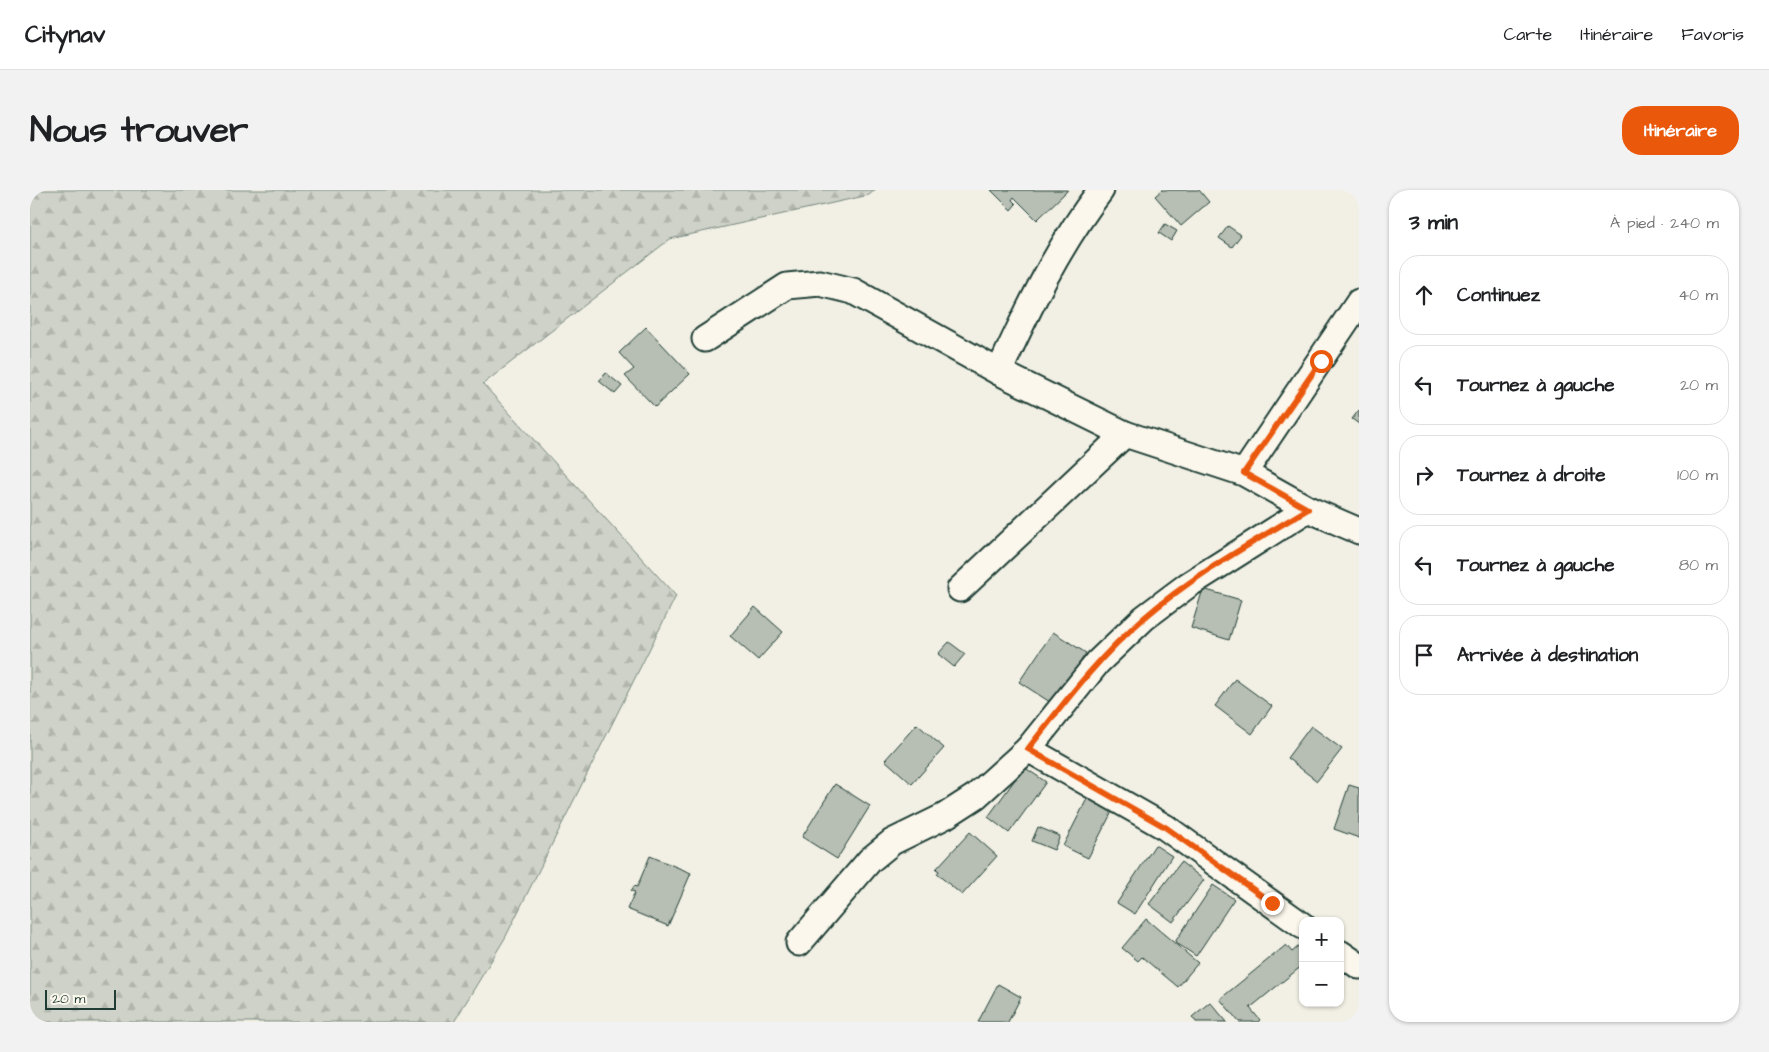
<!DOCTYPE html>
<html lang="fr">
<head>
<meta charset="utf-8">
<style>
  :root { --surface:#fff; --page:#f2f2f2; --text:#202124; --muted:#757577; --line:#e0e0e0; --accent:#ea580c }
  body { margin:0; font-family:"Architects Daughter",sans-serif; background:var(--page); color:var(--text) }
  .controls { position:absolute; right:15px; bottom:15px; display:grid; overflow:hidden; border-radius:10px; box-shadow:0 1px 4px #0004 }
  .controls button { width:45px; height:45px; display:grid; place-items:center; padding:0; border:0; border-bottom:1px solid var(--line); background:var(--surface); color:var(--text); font:25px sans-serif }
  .scale { position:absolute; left:15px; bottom:12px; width:71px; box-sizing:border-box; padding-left:5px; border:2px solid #1f3d34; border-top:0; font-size:14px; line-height:18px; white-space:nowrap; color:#1f3d34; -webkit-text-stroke:4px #fbf7ec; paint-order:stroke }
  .stop { position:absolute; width:15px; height:15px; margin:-11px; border:4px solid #ea580c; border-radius:50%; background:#fff }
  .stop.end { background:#ea580c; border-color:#fff; box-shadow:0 1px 5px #0008 }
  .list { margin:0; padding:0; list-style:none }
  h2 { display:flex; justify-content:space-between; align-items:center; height:65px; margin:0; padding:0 20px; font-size:21px }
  h2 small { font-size:16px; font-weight:400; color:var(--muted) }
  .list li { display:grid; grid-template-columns:32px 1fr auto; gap:15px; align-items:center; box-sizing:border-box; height:80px; margin:0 10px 10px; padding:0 10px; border:1px solid var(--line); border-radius:20px }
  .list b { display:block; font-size:19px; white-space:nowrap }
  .list em { font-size:16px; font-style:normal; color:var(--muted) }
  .icon { flex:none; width:28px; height:28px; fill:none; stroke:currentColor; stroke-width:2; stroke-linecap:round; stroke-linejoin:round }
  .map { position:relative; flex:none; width:1329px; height:832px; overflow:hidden; border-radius:20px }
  header { display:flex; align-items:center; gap:30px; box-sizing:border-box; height:70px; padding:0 25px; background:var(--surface); border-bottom:1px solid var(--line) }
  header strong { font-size:24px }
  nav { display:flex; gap:28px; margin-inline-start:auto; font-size:18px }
  .intro { display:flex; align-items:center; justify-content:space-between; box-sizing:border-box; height:120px; padding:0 30px }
  h1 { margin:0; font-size:35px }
  .button { padding:12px 22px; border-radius:20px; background:var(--accent); color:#fff; font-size:18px; font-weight:700 }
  main { display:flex; gap:30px; padding:0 30px }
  aside { flex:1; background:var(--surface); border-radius:20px; box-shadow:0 1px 4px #0004 }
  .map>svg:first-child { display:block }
</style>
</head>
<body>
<header>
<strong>Citynav</strong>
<nav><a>Carte</a><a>Itinéraire</a><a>Favoris</a></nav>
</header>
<div class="intro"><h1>Nous trouver</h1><a class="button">Itinéraire</a></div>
<main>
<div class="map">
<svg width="1329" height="832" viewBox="0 0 1329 832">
  <defs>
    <pattern id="forest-firs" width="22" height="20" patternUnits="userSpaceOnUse" patternTransform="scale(1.25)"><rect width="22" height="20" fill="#cfd2c8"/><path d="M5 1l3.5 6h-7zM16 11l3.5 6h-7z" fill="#b1b5ac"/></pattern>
  </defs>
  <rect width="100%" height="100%" fill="#f2f0e5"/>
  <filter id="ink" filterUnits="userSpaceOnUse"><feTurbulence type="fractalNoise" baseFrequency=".02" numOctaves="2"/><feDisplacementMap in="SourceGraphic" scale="10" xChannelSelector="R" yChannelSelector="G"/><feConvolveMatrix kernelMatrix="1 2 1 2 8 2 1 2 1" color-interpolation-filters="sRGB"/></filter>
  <g filter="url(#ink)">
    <!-- forest -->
    <polygon fill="url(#forest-firs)" stroke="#77887e" points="0,0 845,0 839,5 640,49 453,194 646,406 475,748 424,832 0,832"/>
    <!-- building -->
    <g fill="#b7beb3" stroke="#1f3d34">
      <polygon points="961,0 1038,0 1007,30 984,7 982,10 986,14 981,20"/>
      <polygon points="1132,0 1169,0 1179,12 1151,36 1125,6"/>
      <polygon points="1135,34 1147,41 1141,51 1129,43"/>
      <polygon points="1198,36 1211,45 1202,57 1189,48"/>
      <polygon points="616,137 660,184 625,217 595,186 604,179 589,163"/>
      <polygon points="576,183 592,196 585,204 569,191"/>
      <polygon points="1329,220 1329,234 1322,229"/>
      <polygon points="1173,399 1211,410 1199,450 1161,438"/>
      <polygon points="725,417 753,442 728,470 700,446"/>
      <polygon points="1023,442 1056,463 1023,514 989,492"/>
      <polygon points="919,452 935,464 924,477 908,464"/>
      <polygon points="1205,489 1242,516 1222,544 1185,516"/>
      <polygon points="887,534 914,558 882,594 855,570"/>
      <polygon points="1281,536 1312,559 1287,591 1257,568"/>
      <polygon points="994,577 1016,592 979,643 958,627"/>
      <polygon points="805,594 840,616 807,669 772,647"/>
      <polygon points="1319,595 1329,598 1329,648 1304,639"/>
      <polygon points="1060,603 1085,616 1058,668 1033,656"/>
      <polygon points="1008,637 1030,646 1024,660 1002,651"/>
      <polygon points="940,642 967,666 932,705 907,684 909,681 906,679"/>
      <polygon points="1125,655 1142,666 1105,724 1087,713"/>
      <polygon points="620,666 661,683 638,736 597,719 605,702 601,701 604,696 607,697"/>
      <polygon points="1151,672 1174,690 1143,732 1119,714"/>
      <polygon points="1183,695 1204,709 1166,766 1145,752"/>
      <polygon points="1116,729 1168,773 1148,797 1112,767 1108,771 1092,758"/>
      <polygon points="1256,755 1262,762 1269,756 1273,760 1273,775 1220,818 1230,830 1228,832 1209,832 1190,809"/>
      <polygon points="968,794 991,807 978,832 948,832"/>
      <polygon points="1180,812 1197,832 1166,832 1162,827"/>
    </g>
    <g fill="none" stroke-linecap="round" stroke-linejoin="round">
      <defs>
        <g id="street">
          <polyline points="675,149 757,96 790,93 823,101 969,182 1095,244 1214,283 1278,319 1329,341"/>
          <path d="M 969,182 C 998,119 1029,54 1071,0"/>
          <polyline points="1214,283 1329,112"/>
          <polyline points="930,399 1095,244"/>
          <polyline points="998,559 1135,637 1273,736"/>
          <polyline points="769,753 840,670 862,652 915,626 946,606 998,559 1068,472 1114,428 1158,395 1278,319"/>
          <polyline points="1310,763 1329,776"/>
        </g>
      </defs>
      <!-- street casing -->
      <use href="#street" stroke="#1f3d34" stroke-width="29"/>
      <!-- street -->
      <use href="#street" stroke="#fbf7ec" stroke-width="25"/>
    </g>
  </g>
  <g fill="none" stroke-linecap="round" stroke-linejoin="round" filter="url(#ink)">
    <!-- route -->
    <path stroke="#ea580c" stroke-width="6" d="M 1242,713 L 1135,637 L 998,559 C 1034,513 1069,466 1114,428 C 1163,385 1222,353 1278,319 L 1214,283 L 1291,171"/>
  </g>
</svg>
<div class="controls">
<button>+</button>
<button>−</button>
</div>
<div class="scale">20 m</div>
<div class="stop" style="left:1291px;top:171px"></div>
<div class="stop end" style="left:1242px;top:713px"></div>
</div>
<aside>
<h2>3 min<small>À pied · 240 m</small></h2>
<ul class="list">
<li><svg class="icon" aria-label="ahead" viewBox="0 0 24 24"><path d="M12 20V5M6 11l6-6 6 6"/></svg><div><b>Continuez</b></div><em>40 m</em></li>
<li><svg class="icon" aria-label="left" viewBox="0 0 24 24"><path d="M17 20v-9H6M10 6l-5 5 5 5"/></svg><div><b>Tournez à gauche</b></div><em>20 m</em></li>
<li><svg class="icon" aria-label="right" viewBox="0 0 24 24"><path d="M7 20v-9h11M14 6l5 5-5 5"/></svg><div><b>Tournez à droite</b></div><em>100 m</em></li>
<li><svg class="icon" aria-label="left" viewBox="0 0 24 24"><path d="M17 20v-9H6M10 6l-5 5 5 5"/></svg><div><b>Tournez à gauche</b></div><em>80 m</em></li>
<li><svg class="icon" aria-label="arrive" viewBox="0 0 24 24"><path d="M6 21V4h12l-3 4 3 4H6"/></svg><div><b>Arrivée à destination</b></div></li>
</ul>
</aside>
</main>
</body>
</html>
